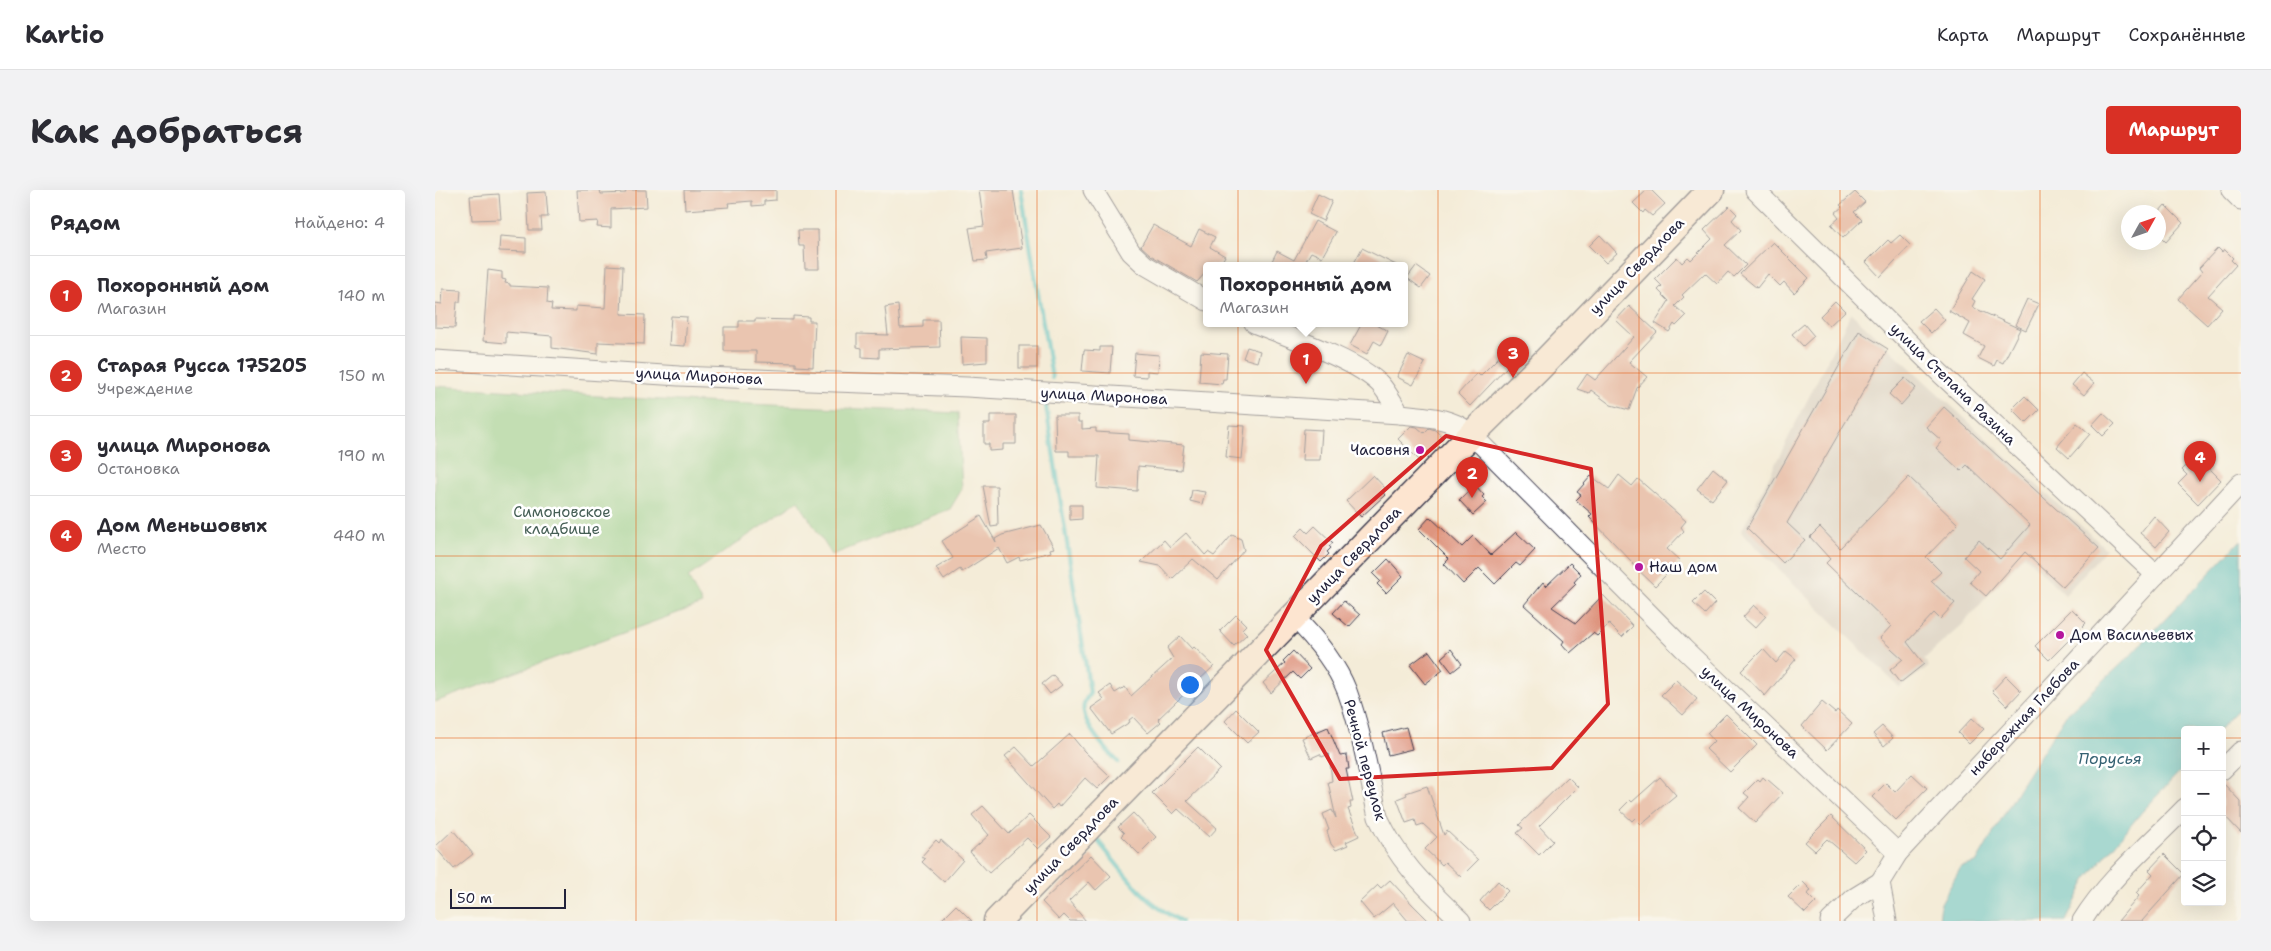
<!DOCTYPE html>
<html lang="ru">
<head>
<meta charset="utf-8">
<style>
  :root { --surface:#fff; --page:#f2f2f3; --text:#2b2b33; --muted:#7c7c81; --line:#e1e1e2; --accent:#d93025 }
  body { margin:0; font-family:"Shantell Sans",sans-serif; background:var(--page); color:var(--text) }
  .controls { position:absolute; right:15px; bottom:15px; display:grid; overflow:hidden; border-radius:5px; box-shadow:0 5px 20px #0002 }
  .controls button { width:45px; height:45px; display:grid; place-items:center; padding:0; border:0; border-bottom:1px solid var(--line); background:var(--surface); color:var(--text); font:25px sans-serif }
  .compass { position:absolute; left:1686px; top:15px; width:45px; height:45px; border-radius:50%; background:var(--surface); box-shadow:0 5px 20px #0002; rotate:50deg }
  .scale { position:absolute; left:15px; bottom:12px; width:116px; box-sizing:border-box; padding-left:5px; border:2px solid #22223b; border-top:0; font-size:14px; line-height:18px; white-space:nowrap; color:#22223b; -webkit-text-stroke:4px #fff; paint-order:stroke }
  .you { position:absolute; left:754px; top:494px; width:18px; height:18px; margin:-12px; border:4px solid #fff; border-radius:50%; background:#1a73e8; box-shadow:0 0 0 8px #1a73e833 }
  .badge { display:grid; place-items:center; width:32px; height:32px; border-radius:50%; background:var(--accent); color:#fff; font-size:16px; font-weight:700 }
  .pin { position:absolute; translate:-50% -41px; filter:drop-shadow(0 1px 2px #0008) }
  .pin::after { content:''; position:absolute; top:26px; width:18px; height:15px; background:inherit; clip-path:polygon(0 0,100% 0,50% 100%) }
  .popup { position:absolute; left:768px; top:72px; width:205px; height:65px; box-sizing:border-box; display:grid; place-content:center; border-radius:5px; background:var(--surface); filter:drop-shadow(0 1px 4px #0005); font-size:16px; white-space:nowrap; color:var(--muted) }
  .popup b { font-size:19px; color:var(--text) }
  .popup::after { content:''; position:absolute; left:50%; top:100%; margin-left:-10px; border:10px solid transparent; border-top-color:var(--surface) }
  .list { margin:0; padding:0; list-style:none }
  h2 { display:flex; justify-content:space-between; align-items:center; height:65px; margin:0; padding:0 20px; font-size:21px }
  h2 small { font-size:16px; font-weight:400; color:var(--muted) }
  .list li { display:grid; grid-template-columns:32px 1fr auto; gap:15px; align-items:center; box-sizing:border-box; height:80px; padding:0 20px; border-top:1px solid var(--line) }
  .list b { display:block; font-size:19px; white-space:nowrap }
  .list p { margin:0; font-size:16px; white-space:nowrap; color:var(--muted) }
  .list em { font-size:16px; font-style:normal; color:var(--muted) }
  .icon { flex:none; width:28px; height:28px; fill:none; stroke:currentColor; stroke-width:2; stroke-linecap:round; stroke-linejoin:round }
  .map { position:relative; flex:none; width:1806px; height:731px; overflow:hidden; border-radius:5px }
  header { display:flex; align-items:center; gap:30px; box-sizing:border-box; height:70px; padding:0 25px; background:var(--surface); border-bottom:1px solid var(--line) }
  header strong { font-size:24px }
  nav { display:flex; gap:28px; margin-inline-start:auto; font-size:18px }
  .intro { display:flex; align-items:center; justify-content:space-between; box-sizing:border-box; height:120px; padding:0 30px }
  h1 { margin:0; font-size:35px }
  .button { padding:12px 22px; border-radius:5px; background:var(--accent); color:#fff; font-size:18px; font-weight:700 }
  main { display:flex; gap:30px; padding:0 30px }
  aside { flex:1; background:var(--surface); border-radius:5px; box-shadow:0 5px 20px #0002 }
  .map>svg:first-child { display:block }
</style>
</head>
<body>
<header>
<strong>Kartio</strong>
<nav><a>Карта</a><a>Маршрут</a><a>Сохранённые</a></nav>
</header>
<div class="intro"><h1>Как добраться</h1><a class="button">Маршрут</a></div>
<main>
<aside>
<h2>Рядом<small>Найдено: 4</small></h2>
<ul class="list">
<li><span class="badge">1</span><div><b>Похоронный дом</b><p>Магазин</p></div><em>140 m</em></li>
<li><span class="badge">2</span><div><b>Старая Русса 175205</b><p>Учреждение</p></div><em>150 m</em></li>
<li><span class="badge">3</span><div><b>улица Миронова</b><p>Остановка</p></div><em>190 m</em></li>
<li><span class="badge">4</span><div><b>Дом Меньшовых</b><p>Место</p></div><em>440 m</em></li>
</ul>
</aside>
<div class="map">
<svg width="1806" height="731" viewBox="0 0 1806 731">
  <rect width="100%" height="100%" fill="#fff"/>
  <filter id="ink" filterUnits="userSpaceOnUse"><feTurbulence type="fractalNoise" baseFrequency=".02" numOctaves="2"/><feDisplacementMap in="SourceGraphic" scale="10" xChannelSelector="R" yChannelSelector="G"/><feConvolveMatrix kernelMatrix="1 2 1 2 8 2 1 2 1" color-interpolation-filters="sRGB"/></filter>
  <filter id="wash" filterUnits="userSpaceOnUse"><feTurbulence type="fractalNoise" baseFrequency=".0096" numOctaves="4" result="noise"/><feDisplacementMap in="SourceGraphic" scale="20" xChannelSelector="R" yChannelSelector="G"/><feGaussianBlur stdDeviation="1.12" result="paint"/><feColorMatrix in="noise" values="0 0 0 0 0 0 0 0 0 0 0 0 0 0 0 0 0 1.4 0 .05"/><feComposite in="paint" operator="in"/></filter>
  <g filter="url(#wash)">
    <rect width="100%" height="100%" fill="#f4ecd8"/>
    <!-- industrial -->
    <polygon fill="#ccc2b9" points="1416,123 1671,359 1630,405 1589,365 1527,435 1489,469 1494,477 1464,497 1306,342"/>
    <!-- green -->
    <polygon fill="#87cc86" stroke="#547760" points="0,196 244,211 523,223 527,299 515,319 397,365 363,311 253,387 267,414 0,512"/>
    <!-- water -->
    <polygon fill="#50bfc5" stroke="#397080" points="1806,350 1806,516 1784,540 1750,540 1750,576 1706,623 1652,688 1631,731 1504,731 1506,713 1526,677 1541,673 1583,600 1630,526 1693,468"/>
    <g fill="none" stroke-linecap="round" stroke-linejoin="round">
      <!-- stream -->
      <g stroke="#50bfc5" stroke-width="4.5">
        <polyline points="586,0 617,188"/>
        <path d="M 611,216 L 655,503 C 651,509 647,515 649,522 C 652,540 671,559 683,572"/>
        <path d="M 660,647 C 685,678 709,714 746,731"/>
      </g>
    </g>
    <g id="blocks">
      <!-- building -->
      <g fill="#de957f">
        <polygon points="142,0 165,0 166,4 191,3 190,0 211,0 212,17 176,19 176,38 162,37 163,31 144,32"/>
        <polygon points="249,0 341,0 341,10 329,11 329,15 317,16 317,11 293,13 294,17 250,20"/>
        <polygon points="544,0 578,0 587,58 551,63 552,70 540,71 534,38 549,36"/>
        <polygon points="1212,0 1216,0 1230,14 1217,26 1210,20 1208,23 1198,13"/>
        <polygon points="111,2 113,27 106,27 107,40 94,40 92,3"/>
        <polygon points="1420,2 1430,12 1419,22 1427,30 1408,48 1396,35 1404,28 1400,23 1407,17 1405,15"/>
        <polygon points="64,4 66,29 37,30 35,6"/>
        <polygon points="883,4 897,11 888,31 874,24"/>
        <polygon points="1730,15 1748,33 1731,52 1724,45 1724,22"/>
        <polygon points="1294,16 1302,24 1297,30 1306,40 1290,55 1311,75 1299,87 1293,82 1282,94 1270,83 1247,105 1249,107 1240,116 1251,126 1241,136 1239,134 1234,142 1220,133 1234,111 1223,100 1227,96 1220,89 1242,67 1247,73 1253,67 1256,70 1277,49 1269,40"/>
        <polygon points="880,31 901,42 887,67 876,62 869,74 871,75 835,75 842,61 859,70"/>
        <polygon points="718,35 756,56 764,39 780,47 775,57 790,66 785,75 772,75 772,81 762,92 717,66 706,56"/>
        <polygon points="363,40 383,40 384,79 370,79 369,56 364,56"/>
        <polygon points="1165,45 1182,63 1171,73 1154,56"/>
        <polygon points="1465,45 1475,55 1445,87 1431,72 1453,50 1456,53"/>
        <polygon points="65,46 91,48 91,62 64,61"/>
        <polygon points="1338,52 1374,88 1359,103 1349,92 1345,96 1333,84 1322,98 1305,84"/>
        <polygon points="927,58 961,75 918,75"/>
        <polygon points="1783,58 1787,62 1789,59 1798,68 1796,70 1801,75 1773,106 1787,118 1772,135 1743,109 1767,82 1764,78"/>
        <polygon points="172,75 188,76 186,124 210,125 209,154 163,152 163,164 117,158 117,146 71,142 71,153 48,151 53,80 67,82 67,89 71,90 70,93 75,94 75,96 113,98 112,113 117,114 116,120 141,121 141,116 170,118"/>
        <polygon points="981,76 995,86 986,98 972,88"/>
        <polygon points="1538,81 1550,89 1537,109 1540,111 1537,117 1585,139 1568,173 1562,170 1559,176 1543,168 1549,156 1529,145 1535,133 1514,121"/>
        <polygon points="8,99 26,100 25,112 22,112 20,138 0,137 0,113 7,114"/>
        <polygon points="1592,109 1604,114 1591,140 1580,135"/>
        <polygon points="1400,111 1410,121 1394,136 1385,126"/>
        <polygon points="463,115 465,138 488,137 488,130 504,130 505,157 444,159 444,168 427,167 427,158 422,157 422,144 453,145 450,117"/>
        <polygon points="1194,116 1222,142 1194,172 1212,187 1202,198 1194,220 1176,215 1156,200 1154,203 1142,199 1152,184 1160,190 1199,147 1181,130"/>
        <polygon points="1499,118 1510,130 1496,143 1484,131"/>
        <polygon points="236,126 252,127 250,156 234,155"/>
        <polygon points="358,126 374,127 374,131 380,131 378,177 361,176 361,173 321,172 321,161 289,161 289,137 304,137 304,131 320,131 320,129 358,130"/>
        <polygon points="927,133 938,133 953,141 946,155 939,151 932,164 915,155"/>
        <polygon points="1369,134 1379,146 1368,156 1357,144"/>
        <polygon points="1424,141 1453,159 1352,333 1370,350 1348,373 1312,338"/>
        <polygon points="526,147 552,148 552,172 527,174"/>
        <rect x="584" y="156" width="18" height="22"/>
        <polygon points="665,157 677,157 675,183 647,181 649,160 665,161"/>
        <polygon points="812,157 825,161 822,172 808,168"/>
        <polygon points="766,162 793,164 791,189 788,189 787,194 764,192"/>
        <polygon points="700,163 724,165 723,182 712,181 712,187 698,186"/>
        <polygon points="973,165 990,173 978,195 962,187"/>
        <polygon points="1064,167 1073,176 1035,216 1023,204 1042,183 1045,186"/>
        <polygon points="1647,183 1659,193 1649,205 1637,195"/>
        <polygon points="1470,188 1481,198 1466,215 1454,204"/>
        <polygon points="1590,206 1604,220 1591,233 1577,219"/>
        <polygon points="1509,217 1664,358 1628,397 1590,362 1551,406 1535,392 1544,381 1529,367 1544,350 1565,369 1595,335 1532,275 1526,281 1501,258 1507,251 1491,237"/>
        <polygon points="1668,223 1680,234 1668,246 1657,235"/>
        <polygon points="555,225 581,225 581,254 568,254 568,260 554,261 554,254 549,254 549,234 555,234"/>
        <polygon points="620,225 643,225 643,232 647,232 647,239 661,238 661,242 694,244 694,250 749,255 746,280 703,276 702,301 662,298 664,266 634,266 634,261 621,261"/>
        <polygon points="1642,233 1655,244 1634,268 1622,257"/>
        <polygon points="794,235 810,236 807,269 791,267"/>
        <polygon points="976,236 982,237 989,243 994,238 1000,240 1008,248 985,271 963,249"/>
        <polygon points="869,239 887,240 885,270 867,270"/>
        <polygon points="1758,269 1762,274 1766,270 1786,290 1763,314 1743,294 1752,285 1747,280"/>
        <polygon points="1278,278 1293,290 1277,310 1262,299"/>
        <polygon points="938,285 950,298 947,301 950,305 926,327 911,311"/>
        <polygon points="1184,285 1197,296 1203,289 1251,331 1246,337 1249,341 1232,359 1245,371 1220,396 1197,374 1198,373 1154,327 1157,324 1141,310 1146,305 1142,302 1156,286 1174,299"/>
        <polygon points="1474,287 1523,334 1491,367 1506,382 1496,391 1520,413 1505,429 1499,423 1472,452 1489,474 1465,493 1455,480 1468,469 1445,448 1456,436 1391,373 1395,369 1375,347 1385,337 1405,358"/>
        <polygon points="1040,295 1049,305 1047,307 1052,312 1038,325 1024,310"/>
        <polygon points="548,296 562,296 563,336 556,337"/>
        <polygon points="757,300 770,302 767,314 755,311"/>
        <polygon points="635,315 647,315 647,329 635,330"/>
        <polygon points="546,326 561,352 560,349 567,345 606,335 619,358 615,359 616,362 585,370 584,367 572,373 564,358 527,382 525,379 509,390 501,378 518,368 507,351"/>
        <polygon points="1719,326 1734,342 1721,357 1705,343"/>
        <polygon points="995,327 1027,357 1038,346 1056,365 1081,342 1100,360 1085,376 1081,373 1060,394 1044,378 1028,394 1009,374 1014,369 984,339"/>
        <polygon points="880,336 898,353 894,356 896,358 892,362 894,364 886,372 860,346 868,338 873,343"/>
        <polygon points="751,343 770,365 773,362 779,366 797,345 806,349 809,360 783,390 758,369 737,389 725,376 706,372 729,350 735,357"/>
        <polygon points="953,369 968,386 951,403 942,394 945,391 938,384"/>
        <polygon points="1135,373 1146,384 1139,392 1141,394 1117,417 1141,433 1168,405 1198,436 1187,447 1174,434 1162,446 1158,443 1135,463 1127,454 1129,451 1089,415 1108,392 1111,396"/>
        <polygon points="1269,402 1280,413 1270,424 1258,413"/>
        <polygon points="909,411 925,425 914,437 898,423"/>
        <polygon points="1319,415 1331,426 1320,438 1308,427"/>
        <polygon points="1637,419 1651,433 1614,470 1600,456"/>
        <polygon points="801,425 811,435 807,439 812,444 799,456 785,441"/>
        <polygon points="745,446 757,459 759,457 779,476 723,529 726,532 713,543 698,527 694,530 695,532 676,544 656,518 669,509 664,503 675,495 680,503 690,497 696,506 738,468 732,458"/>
        <polygon points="1016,459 1027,474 1017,482 1006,468"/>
        <polygon points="1328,459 1341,473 1351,461 1361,469 1330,506 1306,481"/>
        <polygon points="858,461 875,479 865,489 858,482 836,503 828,493 850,473 848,471"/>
        <polygon points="994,461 1008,480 990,494 975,475"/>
        <polygon points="618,485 627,495 615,504 607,494"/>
        <polygon points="1571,486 1586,501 1572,516 1557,501"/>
        <polygon points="1241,490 1262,509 1248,525 1226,505"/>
        <polygon points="1387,512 1400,523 1402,520 1417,534 1392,560 1367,536"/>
        <polygon points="801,519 824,542 812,553 790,531"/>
        <polygon points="1291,524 1322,555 1295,582 1271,559 1279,551 1272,543"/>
        <polygon points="1537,528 1549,539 1534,554 1523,543"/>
        <polygon points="1447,536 1458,548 1449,556 1438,544"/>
        <polygon points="893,537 905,566 912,565 914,579 911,579 918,612 915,612 916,618 913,619 924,646 911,652 913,655 901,660 896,654 892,641 894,640 888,624 897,620 901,628 893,592 897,591 894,564 887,567 885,564 876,568 867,548"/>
        <polygon points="971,537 977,559 953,565 948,543"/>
        <polygon points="635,544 649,561 675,586 662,599 650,588 624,617 622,614 617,619 570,566 581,557 599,576"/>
        <polygon points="763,557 785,579 752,611 782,638 774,647 743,619 738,624 717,603"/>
        <polygon points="1477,584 1492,598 1461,630 1437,607 1451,593 1460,602"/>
        <polygon points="1133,587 1143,597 1104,636 1118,651 1104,665 1082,643 1088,638 1084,635"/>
        <polygon points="1225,587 1241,605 1206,634 1200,628 1197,631 1185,620 1195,610 1197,612"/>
        <polygon points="1328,587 1331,590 1332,589 1348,603 1320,633 1304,618 1314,607 1309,603 1323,589 1325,591"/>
        <polygon points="1787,592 1806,612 1806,643 1787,623"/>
        <polygon points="992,596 1009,645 1012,641 1043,670 1026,687 1010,672 1007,675 990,659 1002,647 988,634 982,636 980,630 971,633 962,609 972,605 971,603"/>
        <polygon points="548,616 574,644 594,625 616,647 603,659 592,648 554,683 535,662 554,645 537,625"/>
        <polygon points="698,623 721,647 704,664 686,646 689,643 683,637"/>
        <polygon points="1396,626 1431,660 1419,672 1392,649 1380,661 1370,652"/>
        <polygon points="18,640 38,664 19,679 0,657"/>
        <polygon points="501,650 504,653 506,650 528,670 509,692 487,672 490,669 486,667"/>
        <polygon points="1729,664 1749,684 1707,731 1683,731 1704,706 1701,703 1718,684 1714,680"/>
        <polygon points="656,665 676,686 661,700 654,692 634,711 651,731 635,731 629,725 624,730 607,712"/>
        <polygon points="955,690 977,714 994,731 973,731 958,713 939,729 925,712 943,695 946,698"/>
        <polygon points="1063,691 1073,701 1054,720 1045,711"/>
        <polygon points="1368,692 1376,700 1373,704 1381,712 1370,723 1353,707"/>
        <polygon points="521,715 537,731 505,731"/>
      </g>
    </g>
  </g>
  <g filter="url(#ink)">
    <use href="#blocks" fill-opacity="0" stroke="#424053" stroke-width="1"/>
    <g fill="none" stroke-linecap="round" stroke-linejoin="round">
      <defs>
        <g id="street">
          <polyline points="658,0 696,62 710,75 772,111"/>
          <polyline points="1320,0 1506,184 1721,385"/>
          <polyline points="1796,0 1806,10"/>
          <path d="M 819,133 C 851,146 922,170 945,194 C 953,203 958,214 965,224"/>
          <path d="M 0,170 L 244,186 L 532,197 L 965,224 C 985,226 1008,227 1026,237 C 1033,242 1040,250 1047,255 L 1248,458 L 1463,663"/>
          <path d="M 859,427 C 880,448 901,473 912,501 C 927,542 934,586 943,627 C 964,673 991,697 1026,731"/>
          <polyline points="1787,580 1806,561"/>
          <polyline points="1395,731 1419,708 1445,692"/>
          <polyline points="1452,731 1445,692 1463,663 1806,293"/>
          <path d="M 1647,731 C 1672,690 1716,653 1750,618"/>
        </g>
        <polyline id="secondary" points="562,731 1025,256 1103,179 1276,0"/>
      </defs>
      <!-- street casing -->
      <use href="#street" stroke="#424053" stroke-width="21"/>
      <!-- secondary casing -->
      <use href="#secondary" stroke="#424053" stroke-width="29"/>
      <!-- street -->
      <use href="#street" stroke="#fff" stroke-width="19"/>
      <!-- secondary -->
      <use href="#secondary" stroke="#fde5d0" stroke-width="26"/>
    </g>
  </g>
  <!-- marked area -->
  <path d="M0 0H1806V731H0ZM 1011,246 L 1156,279 L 1173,514 L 1117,578 L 905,589 L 831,460 L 886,356 Z" fill="#f4ecd8" fill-opacity=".55" fill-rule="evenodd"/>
  <path fill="none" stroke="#d62828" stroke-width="4" stroke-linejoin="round" d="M 1011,246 L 1156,279 L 1173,514 L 1117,578 L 905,589 L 831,460 L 886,356 Z"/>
  <!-- grid -->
  <path fill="none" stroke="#e8590c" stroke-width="1" stroke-opacity="0.55" d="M 201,0 L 201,731M 401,0 L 401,731M 602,0 L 602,731M 803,0 L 803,731M 1003,0 L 1003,731M 1204,0 L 1204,731M 1405,0 L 1405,731M 1605,0 L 1605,731M 0,183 L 1806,183M 0,366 L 1806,366M 0,548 L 1750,548M 1787,548 L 1806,548"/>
  <!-- markers -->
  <g fill="#b5179e" stroke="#fff" stroke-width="2">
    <circle cx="985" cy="260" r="5"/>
    <circle cx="1204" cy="377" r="5"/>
    <circle cx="1625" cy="445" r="5"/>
  </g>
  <g text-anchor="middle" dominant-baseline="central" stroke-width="5" stroke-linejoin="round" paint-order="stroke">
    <!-- street labels -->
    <g font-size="15" fill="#22223b" stroke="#fff">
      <text transform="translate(1202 76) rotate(-46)">улица Свердлова</text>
      <text transform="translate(264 186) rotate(3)">улица Миронова</text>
      <text transform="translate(1518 194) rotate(44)">улица Степана Разина</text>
      <text transform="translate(669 206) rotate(3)">улица Миронова</text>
      <text transform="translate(919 365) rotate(-46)">улица Свердлова</text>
      <text transform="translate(1315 522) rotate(43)">улица Миронова</text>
      <text transform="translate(1589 527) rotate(-47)">набережная Глебова</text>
      <text transform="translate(930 570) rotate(75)">Речной переулок</text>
      <text transform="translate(636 655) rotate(-46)">улица Свердлова</text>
    </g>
    <!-- poi labels -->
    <g font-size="15" fill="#22223b" stroke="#fff" text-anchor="start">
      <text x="975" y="260" text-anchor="end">Часовня</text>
      <text x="1214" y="377">Наш дом</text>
      <text x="1635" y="445">Дом Васильевых</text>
    </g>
    <!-- park labels -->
    <g font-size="15" fill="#455e55" stroke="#fff">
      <text x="127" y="322">Симоновское<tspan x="127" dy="17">кладбище</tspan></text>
    </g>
    <!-- water labels -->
    <g font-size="16" font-style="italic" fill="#346172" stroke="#fff">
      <text x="1675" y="568">Порусья</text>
    </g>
  </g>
</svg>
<div class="controls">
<button>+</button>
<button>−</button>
<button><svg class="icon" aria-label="locate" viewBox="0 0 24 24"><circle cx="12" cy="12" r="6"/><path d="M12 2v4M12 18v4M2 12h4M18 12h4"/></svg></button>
<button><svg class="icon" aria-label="layers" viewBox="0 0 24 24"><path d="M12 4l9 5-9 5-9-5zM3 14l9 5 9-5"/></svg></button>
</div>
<svg class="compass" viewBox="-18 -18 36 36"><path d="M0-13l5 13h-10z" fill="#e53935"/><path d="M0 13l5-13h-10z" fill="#7c7c81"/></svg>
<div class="scale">50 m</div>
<div class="you"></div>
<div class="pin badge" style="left:871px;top:194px">1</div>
<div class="popup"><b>Похоронный дом</b>Магазин</div>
<div class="pin badge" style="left:1037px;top:308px">2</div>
<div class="pin badge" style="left:1078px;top:188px">3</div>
<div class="pin badge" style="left:1765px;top:292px">4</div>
</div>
</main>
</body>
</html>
